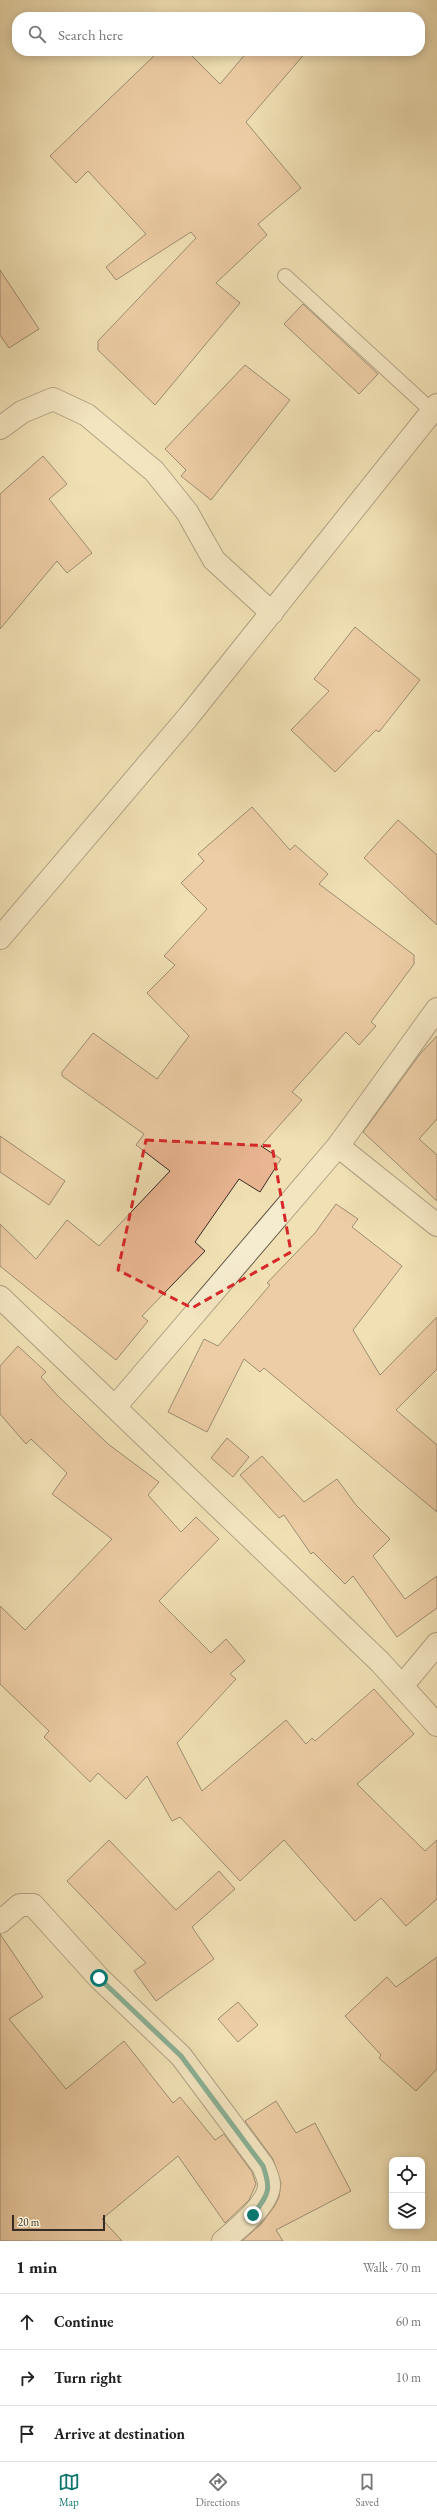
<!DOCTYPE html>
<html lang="en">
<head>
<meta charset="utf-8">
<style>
  :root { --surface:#fff; --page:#f2f2f2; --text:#222; --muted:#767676; --line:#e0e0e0; --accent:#0f766e }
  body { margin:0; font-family:"EB Garamond",serif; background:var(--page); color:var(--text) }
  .controls { position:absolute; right:12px; bottom:12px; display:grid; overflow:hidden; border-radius:8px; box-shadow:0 2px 10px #0003 }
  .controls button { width:36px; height:36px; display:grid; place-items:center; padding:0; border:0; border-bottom:1px solid var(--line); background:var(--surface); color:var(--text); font:20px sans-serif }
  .scale { position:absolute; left:12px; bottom:10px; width:93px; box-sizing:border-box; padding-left:4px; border:2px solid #382c26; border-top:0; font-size:11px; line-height:14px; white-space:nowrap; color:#382c26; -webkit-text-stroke:3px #f5ebce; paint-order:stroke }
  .stop { position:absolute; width:12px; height:12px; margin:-9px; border:3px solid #0f766e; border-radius:50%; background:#fff }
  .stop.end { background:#0f766e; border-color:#fff; box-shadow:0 1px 4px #0008 }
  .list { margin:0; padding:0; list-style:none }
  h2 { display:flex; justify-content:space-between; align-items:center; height:52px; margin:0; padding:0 16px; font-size:17px }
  h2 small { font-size:13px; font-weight:400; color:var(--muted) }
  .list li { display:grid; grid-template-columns:26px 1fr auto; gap:12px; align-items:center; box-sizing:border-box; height:56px; padding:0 16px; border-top:1px solid var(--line) }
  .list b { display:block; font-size:15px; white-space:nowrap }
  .list em { font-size:13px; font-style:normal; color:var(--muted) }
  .icon { flex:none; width:22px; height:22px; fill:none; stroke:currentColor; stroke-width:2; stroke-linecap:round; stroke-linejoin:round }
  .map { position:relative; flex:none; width:437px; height:2241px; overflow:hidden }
  .search { position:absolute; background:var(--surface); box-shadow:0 2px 10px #0003; left:12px; right:12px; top:12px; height:44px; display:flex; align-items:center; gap:10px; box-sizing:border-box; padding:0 14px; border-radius:16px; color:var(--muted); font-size:15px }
  .sheet { height:220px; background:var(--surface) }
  nav { display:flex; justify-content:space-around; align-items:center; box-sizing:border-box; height:56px; border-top:1px solid var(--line); background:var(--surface); font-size:11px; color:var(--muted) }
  nav a { display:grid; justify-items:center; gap:2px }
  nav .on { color:var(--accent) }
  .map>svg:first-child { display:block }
</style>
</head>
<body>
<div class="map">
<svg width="437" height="2241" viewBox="0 0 437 2241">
  <rect width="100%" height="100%" fill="#f0e0b4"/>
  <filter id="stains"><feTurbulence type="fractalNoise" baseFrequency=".005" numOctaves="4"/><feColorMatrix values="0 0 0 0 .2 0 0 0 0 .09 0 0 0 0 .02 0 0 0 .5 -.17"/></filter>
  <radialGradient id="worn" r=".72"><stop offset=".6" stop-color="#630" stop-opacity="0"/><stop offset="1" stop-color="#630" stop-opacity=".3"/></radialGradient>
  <!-- building -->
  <g fill="#e9b592" stroke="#382c26">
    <polygon points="159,51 187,51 220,84 248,51 307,51 246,122 301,188 258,224 267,235 216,283 240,303 155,405 98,350 98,341 196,238 191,232 116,280 106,267 146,234 88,171 76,183 50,156"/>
    <polygon points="0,270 39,329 9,348 0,335"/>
    <polygon points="303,304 378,374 359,394 284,324"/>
    <polygon points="245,365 290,400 211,500 181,476 186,470 165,449"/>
    <polygon points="43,456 67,484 49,499 92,553 67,573 57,561 0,629 0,494"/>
    <polygon points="355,627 420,680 379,732 376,730 335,772 291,730 329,691 314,679"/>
    <polygon points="252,807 290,850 295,845 328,874 319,884 414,955 414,964 371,1022 376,1026 359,1045 346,1032 292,1092 302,1100 261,1146 281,1159 260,1192 239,1179 195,1242 205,1251 142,1316 148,1321 116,1360 0,1266 0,1224 36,1259 67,1220 99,1246 170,1171 136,1145 144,1134 62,1076 62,1072 93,1033 157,1079 189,1036 147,993 175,965 164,956 207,909 181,883 204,861 198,854"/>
    <polygon points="398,820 437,855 437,925 364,858"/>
    <polygon points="437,1036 437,1119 419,1139 437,1155 437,1201 363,1132 420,1054"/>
    <polygon points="0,1136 65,1181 49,1205 0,1172"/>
    <polygon points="336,1204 358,1219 352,1227 402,1266 353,1330 380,1375 437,1317 437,1369 396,1410 437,1445 437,1512 264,1368 260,1372 244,1359 207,1432 168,1412 204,1339 218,1346 270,1285 267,1283 315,1233"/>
    <polygon points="18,1346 46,1372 41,1377 57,1395 108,1444 159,1482 148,1495 181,1532 196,1517 219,1539 159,1601 211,1653 226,1639 245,1661 230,1674 236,1679 177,1743 202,1791 286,1720 306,1744 312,1738 315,1741 374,1689 414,1734 357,1784 425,1851 437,1840 437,1899 406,1926 381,1898 355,1921 284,1840 240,1881 180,1817 172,1821 147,1776 126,1799 98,1773 90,1782 44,1737 49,1731 0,1684 0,1606 25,1630 112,1539 52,1494 67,1473 31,1439 26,1444 0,1414 0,1366"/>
    <polygon points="227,1438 249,1457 233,1477 211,1458"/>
    <polygon points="262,1456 304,1502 337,1479 356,1505 390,1539 373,1556 405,1599 437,1576 437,1608 397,1637 353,1576 345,1584 313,1552 311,1554 284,1515 279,1518 240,1475"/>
    <polygon points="109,1840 176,1910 219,1871 235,1889 192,1927 214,1959 156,2001 134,1971 146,1963 67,1881"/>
    <polygon points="0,1934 43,1997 9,2019 66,2089 124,2041 173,2103 180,2097 215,2140 224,2134 252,2172 256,2184 249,2200 225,2223 178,2156 102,2219 122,2241 0,2241"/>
    <polygon points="437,1957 437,2069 416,2091 379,2058 381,2055 345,2016 387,1977 396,1987"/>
    <polygon points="238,2002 258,2025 238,2042 218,2019"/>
    <polygon points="276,2101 296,2133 315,2123 351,2191 276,2230 283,2241 242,2241 261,2224 274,2207 279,2197 281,2183 273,2159 245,2121"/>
  </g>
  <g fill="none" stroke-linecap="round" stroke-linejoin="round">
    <defs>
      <polyline id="lane" points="285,276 432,411"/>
      <g id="street">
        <polyline points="0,428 22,412 53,399 87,415 154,471 187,512 214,560 272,613"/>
        <polyline points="0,938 188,717 437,405"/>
        <polyline points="338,1146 437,1225"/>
        <polyline points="0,1297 380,1662 437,1725"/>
        <polyline points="115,1407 338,1146 437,1009"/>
        <polyline points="402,1686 437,1644"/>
        <path d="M 0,1922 L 20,1905 L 33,1905 L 99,1978 L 181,2056 L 263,2166 C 265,2171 269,2179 269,2184 C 270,2204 237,2229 223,2241"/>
      </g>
    </defs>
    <!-- lane casing -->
    <use href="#lane" stroke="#66594a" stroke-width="16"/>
    <!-- street casing -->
    <use href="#street" stroke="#66594a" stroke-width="24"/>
    <!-- lane -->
    <use href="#lane" stroke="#f5ebce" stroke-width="14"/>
    <!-- street -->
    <use href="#street" stroke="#f5ebce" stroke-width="22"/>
  </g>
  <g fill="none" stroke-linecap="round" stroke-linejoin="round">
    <!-- route -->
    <path stroke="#0f766e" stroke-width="5" d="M 99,1978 L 181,2056 L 263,2166 C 272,2191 268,2194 253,2215"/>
  </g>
  <!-- marked area -->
  <path d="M0 0H437V2241H0ZM 146,1140 L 272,1146 L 291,1252 L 192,1308 L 118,1270 Z" fill="#f0e0b4" fill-opacity=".55" fill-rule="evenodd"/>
  <path fill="none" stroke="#d62828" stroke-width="3" stroke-dasharray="8 5" stroke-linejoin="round" d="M 146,1140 L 272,1146 L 291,1252 L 192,1308 L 118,1270 Z"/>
  <rect width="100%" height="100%" filter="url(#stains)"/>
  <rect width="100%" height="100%" fill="url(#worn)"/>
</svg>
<div class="controls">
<button><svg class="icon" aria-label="locate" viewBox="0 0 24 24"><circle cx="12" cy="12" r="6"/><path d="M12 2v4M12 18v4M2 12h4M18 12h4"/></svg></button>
<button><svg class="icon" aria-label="layers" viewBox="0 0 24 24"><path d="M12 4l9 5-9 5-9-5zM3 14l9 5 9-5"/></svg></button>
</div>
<div class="scale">20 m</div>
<div class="stop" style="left:99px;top:1978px"></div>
<div class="stop end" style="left:253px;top:2215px"></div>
<div class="search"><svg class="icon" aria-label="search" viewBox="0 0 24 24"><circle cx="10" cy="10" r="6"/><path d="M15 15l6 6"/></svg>Search here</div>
</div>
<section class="sheet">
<h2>1 min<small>Walk · 70 m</small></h2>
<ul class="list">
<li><svg class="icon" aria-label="ahead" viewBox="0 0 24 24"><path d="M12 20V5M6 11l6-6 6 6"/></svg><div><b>Continue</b></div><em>60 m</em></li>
<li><svg class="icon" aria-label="right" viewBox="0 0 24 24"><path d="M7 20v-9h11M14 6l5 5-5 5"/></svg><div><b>Turn right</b></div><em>10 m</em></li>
<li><svg class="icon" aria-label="arrive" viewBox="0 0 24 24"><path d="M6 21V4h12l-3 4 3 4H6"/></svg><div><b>Arrive at destination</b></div></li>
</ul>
</section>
<nav>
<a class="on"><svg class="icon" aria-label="map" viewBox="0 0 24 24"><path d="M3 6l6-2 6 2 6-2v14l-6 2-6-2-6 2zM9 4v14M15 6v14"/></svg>Map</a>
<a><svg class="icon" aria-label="directions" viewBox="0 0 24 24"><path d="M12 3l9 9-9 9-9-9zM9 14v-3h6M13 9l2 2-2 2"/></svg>Directions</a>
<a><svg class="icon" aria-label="saved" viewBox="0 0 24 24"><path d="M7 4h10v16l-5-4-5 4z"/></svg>Saved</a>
</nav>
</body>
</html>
